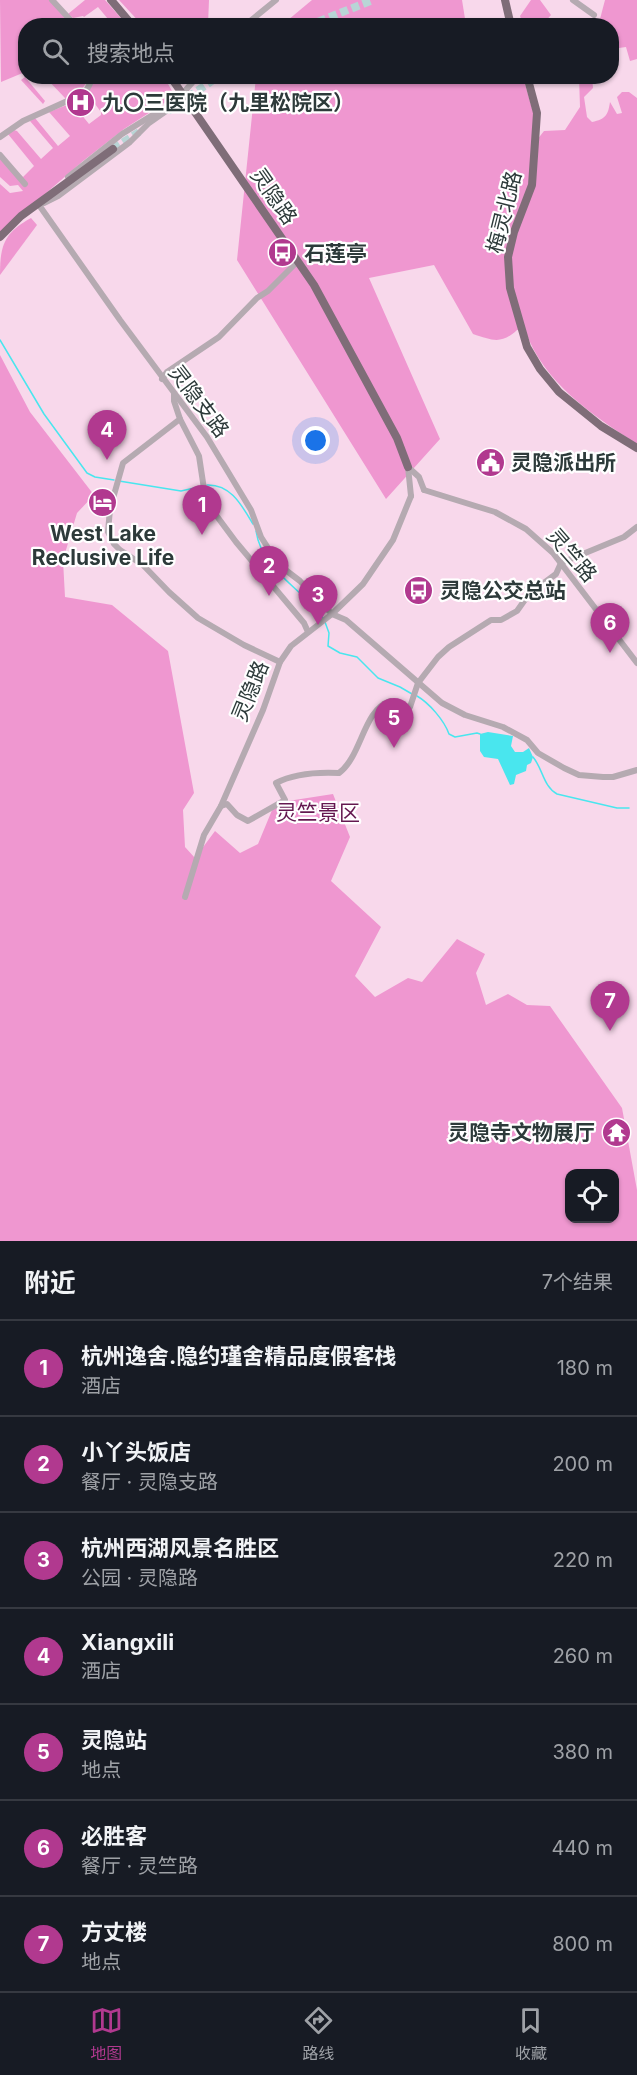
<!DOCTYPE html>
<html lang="zh">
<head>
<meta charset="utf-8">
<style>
  :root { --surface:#171b24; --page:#20242c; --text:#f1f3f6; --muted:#9ea1a6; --line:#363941; --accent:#b1398f }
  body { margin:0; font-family:Inter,"Noto Sans SC",sans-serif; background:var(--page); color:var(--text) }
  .controls { position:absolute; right:18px; bottom:18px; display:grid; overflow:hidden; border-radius:12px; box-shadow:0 2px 4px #0004 }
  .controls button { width:54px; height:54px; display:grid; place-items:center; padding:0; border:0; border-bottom:2px solid var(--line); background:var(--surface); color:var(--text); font:30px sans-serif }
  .you { position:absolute; left:316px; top:441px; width:21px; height:21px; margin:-15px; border:4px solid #fff; border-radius:50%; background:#1a73e8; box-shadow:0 0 0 9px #1a73e833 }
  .badge { display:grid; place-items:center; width:39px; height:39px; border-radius:50%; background:var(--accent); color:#fff; font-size:20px; font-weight:700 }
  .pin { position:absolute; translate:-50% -50px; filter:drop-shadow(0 2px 3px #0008) }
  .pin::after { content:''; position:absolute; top:32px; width:21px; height:18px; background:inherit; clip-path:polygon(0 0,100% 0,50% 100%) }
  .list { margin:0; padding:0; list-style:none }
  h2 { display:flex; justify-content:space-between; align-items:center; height:78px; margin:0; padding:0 24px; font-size:26px }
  h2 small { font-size:20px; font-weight:400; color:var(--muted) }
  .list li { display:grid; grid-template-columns:39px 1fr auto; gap:18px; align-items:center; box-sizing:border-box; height:96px; padding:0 24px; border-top:2px solid var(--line) }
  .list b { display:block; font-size:22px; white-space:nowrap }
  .list p { margin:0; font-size:20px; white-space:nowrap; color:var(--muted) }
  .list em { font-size:20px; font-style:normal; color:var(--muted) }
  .icon { flex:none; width:33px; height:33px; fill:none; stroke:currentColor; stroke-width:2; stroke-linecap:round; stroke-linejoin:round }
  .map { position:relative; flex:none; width:637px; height:1241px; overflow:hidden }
  .search { position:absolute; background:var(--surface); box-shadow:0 2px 4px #0004; left:18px; right:18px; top:18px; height:66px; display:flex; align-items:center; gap:15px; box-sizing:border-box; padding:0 21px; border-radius:24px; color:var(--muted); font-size:22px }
  .sheet { height:750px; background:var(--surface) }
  nav { display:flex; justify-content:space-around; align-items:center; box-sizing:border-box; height:84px; border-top:2px solid var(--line); background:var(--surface); font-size:16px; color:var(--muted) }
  nav a { display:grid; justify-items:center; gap:3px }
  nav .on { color:var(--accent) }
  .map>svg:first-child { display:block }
</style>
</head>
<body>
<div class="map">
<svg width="637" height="1241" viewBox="0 0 637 1241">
  <rect width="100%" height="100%" fill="#dcfcfd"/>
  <!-- green -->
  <path fill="#f8d8eb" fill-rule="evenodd" d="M 0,0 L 637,0 L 637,1241 L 14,1241 L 0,1221 ZM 26,26 L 612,26 L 612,76 L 26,76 ZM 570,1174 L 614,1174 L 614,1218 L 570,1218 Z"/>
  <!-- forest -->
  <g fill="#ef97d0" fill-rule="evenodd">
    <polygon points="0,0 49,0 73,25 26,26 25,72 1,82"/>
    <polygon points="85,0 105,0 127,25 113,25 98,7 84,17 83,16 73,18 68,14"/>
    <polygon points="119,0 209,0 208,25 142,25"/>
    <polygon points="312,0 462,0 466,25 282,25"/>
    <polygon points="531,0 540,0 551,15 544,23 547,25 523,24 520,16"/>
    <polygon points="605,0 637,0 637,59 630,61 626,47 612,49 612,26 591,25 600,19"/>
    <polygon points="25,77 45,101 43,104 21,80"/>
    <polygon points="45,77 91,77 78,94 66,99"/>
    <polygon points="98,77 164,77 175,96 124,129 83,161 0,233 0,184 10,193 23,191 18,185 10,186 0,177 0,158 23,177 34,166 8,134 14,130 17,131 41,159 53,148 30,121 35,118 58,146 70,136 49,112 72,103 89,124 101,115 101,112 89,96 88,91"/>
    <path d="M 256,77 L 523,77 L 535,119 L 533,145 L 544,131 L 565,130 L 580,107 L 579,77 L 592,77 L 593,88 L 584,97 L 587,117 L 592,122 C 606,119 608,115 610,102 L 617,114 L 622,113 L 617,97 L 622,92 L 629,92 L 637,98 L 637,444 C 591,414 544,383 525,330 L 517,330 C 501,345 492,340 473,334 L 434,265 L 369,278 L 440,439 L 386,499 L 237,260 Z"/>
    <path d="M 31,218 L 37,225 L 0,275 C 0,245 4,233 31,218 Z"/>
    <path d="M 0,355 L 30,412 L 94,495 L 77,513 L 63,560 L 65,597 L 112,605 L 168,651 L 194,793 L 183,810 L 185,847 L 195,858 L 215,831 L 240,853 L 258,844 L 275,803 L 333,794 L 350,837 L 331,881 L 381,927 L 355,976 L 375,997 L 408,978 L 422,982 L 457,939 L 485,954 L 476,973 L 486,1005 L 508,994 L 527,1005 L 550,1006 L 622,1108 L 637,1190 L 637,1241 L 0,1241 ZM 570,1174 L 614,1174 L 614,1218 L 570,1218 Z"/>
  </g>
  <!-- water -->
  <polygon fill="#49e6ee" points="488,732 513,736 511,746 515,752 523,752 529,748 533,757 531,763 527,765 526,771 516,775 514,784 510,785 498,759 484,757 480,751 480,734"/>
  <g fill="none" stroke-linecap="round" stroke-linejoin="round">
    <!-- stream -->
    <g stroke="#49e6ee" stroke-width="1.5">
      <polyline points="0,340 44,414 87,473 95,477 114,480"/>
      <polyline points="119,481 181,491 203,486"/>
      <path d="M 207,485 C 231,484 242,506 253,524"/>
      <path d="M 256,531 C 262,571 302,588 323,618"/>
      <polyline points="325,622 329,633 328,646 340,653 357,657 378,678 400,687 412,694"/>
      <path d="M 417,696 C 429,703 444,720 449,734 L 455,737 L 477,733 L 480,734"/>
      <path d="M 533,757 C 543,769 543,786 557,794 L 617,808 L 629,808"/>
    </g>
    <!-- major-tunnel -->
    <g stroke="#b9d5d6" stroke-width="8" stroke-dasharray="8 4" stroke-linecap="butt">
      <polyline points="307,26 373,0"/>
      <polyline points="168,111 219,76"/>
      <polyline points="113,149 139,132"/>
    </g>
    <!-- minor -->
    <g stroke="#b5aab1" stroke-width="6">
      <polyline points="52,0 76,26"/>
      <polyline points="573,0 594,15"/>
      <polyline points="244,26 276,0"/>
      <polyline points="0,137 23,121 85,93 94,76"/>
      <polyline points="0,155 25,184"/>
      <polyline points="68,177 122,134 159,111"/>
      <polyline points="44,203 58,196 130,142 149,123 169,109 198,76"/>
      <polyline points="39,205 120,320 207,437 251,510 261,537 279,565 300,581 332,614 346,620 442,703 465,715 503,727 527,740 538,753 564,768 579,775 603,777 613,777 637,770"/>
      <polyline points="162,379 167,372 219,337 257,298 268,291 298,261"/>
      <polyline points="174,394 174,401 180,419 123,463 110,509 108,532 114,544 120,550 143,565 169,592 198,618 244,645 280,662"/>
      <polyline points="180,419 199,456 204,489 213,511 236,542 304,623 308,632"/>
      <polyline points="408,467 411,496"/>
      <polyline points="408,467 419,477 424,490"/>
      <polyline points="424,490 495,512 526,529 553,553 637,663"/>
      <polyline points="410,707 418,683 438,657 449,647 491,620 501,620 517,611 529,594 556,574 561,563 624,537 637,527"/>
      <path d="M 221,806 L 227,804 L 237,815 L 248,821 L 285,800 L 276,783 C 295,773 318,772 339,773 C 362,756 363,710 390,701"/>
      <polyline points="185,897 204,835 221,806 263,710 280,662 291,646 332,614 363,584 393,540 411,496"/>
    </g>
    <!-- major -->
    <g stroke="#7f6d78" stroke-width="8">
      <polyline points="111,0 133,26"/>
      <polyline points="505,0 511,26"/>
      <polyline points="170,76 314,285 397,438 408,467"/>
      <polyline points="527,76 537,113 532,185 514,232 508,257 510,288 527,347 540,369 559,392 601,426 637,448"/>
      <polyline points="0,237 21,216 113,149"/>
    </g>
  </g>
  <!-- icons -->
  <defs>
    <symbol id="hospital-disc" viewBox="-11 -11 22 22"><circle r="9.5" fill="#b1398f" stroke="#fff"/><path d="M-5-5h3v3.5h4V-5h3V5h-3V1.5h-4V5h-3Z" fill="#fff"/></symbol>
    <symbol id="bus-disc" viewBox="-11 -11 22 22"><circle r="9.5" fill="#b1398f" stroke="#fff"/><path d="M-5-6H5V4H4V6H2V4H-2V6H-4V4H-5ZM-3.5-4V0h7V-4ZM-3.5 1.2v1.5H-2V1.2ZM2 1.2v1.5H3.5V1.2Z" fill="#fff"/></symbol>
    <symbol id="civic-disc" viewBox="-11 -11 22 22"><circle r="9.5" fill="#b1398f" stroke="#fff"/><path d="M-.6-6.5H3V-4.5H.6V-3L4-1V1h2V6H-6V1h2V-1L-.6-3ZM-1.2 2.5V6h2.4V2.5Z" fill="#fff"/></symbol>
    <symbol id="hotel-disc" viewBox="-11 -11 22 22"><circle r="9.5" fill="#b1398f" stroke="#fff"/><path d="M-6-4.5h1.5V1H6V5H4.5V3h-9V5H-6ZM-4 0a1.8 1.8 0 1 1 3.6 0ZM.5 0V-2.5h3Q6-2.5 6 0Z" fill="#fff"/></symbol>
    <symbol id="temple-disc" viewBox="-11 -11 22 22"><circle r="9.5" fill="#b1398f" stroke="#fff"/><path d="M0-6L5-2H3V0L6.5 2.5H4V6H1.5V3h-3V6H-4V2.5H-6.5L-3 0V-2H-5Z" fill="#fff"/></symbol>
  </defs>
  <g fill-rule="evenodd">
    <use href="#hospital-disc" x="64" y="86" width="33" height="33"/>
    <use href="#bus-disc" x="266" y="236" width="33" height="33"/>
    <use href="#civic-disc" x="474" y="446" width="33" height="33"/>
    <use href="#hotel-disc" x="86" y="486" width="33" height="33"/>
    <use href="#bus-disc" x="402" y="574" width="33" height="33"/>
    <use href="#temple-disc" x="600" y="1116" width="33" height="33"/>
  </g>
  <g text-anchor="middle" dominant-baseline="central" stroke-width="4.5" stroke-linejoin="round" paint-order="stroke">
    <!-- poi labels -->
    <g font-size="21" font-weight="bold" fill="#2d3a3a" stroke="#fff" text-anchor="start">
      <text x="102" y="102">九〇三医院（九里松院区）</text>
      <text x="304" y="253">石莲亭</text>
      <text x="511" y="462">灵隐派出所</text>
      <text x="103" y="533" text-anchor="middle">West Lake<tspan x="103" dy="24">Reclusive Life</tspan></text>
      <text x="440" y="590">灵隐公交总站</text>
      <text x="595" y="1132" text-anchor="end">灵隐寺文物展厅</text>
    </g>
    <!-- street labels -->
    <g font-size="21" fill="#2d3a3a" stroke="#fff">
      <text transform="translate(274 196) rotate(55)">灵隐路</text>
      <text transform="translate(504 212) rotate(-76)">梅灵北路</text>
      <text transform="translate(199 401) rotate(53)">灵隐支路</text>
      <text transform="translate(572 555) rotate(49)">灵竺路</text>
      <text transform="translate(250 691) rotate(-68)">灵隐路</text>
    </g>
    <!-- park labels -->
    <g font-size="21" fill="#641850" stroke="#fff">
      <text x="318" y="812">灵竺景区</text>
    </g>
  </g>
</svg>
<div class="controls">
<button><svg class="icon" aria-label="locate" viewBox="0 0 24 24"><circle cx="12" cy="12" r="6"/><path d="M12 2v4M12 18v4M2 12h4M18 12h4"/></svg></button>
</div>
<div class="you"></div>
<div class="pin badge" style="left:202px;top:535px">1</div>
<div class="pin badge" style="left:269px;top:596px">2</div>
<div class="pin badge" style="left:318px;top:625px">3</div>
<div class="pin badge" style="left:107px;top:460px">4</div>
<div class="pin badge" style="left:394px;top:748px">5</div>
<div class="pin badge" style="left:610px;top:653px">6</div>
<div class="pin badge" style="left:610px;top:1031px">7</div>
<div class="search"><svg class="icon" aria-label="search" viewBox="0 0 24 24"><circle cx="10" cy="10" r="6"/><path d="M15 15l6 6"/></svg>搜索地点</div>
</div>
<section class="sheet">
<h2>附近<small>7个结果</small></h2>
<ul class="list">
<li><span class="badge">1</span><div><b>杭州逸舍.隐约瑾舍精品度假客栈</b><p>酒店</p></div><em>180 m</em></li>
<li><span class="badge">2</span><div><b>小丫头饭店</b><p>餐厅 · 灵隐支路</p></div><em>200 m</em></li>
<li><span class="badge">3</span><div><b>杭州西湖风景名胜区</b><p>公园 · 灵隐路</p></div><em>220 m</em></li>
<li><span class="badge">4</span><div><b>Xiangxili</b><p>酒店</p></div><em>260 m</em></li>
<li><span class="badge">5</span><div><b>灵隐站</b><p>地点</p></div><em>380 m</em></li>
<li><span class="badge">6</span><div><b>必胜客</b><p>餐厅 · 灵竺路</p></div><em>440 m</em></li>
<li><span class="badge">7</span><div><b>方丈楼</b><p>地点</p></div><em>800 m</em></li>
</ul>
</section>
<nav>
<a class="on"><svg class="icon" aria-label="map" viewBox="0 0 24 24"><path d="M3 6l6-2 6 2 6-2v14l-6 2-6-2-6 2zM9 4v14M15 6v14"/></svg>地图</a>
<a><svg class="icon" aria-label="directions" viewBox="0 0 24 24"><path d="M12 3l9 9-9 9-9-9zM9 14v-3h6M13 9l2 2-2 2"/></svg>路线</a>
<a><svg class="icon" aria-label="saved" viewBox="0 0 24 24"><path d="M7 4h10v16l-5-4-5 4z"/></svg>收藏</a>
</nav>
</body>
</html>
